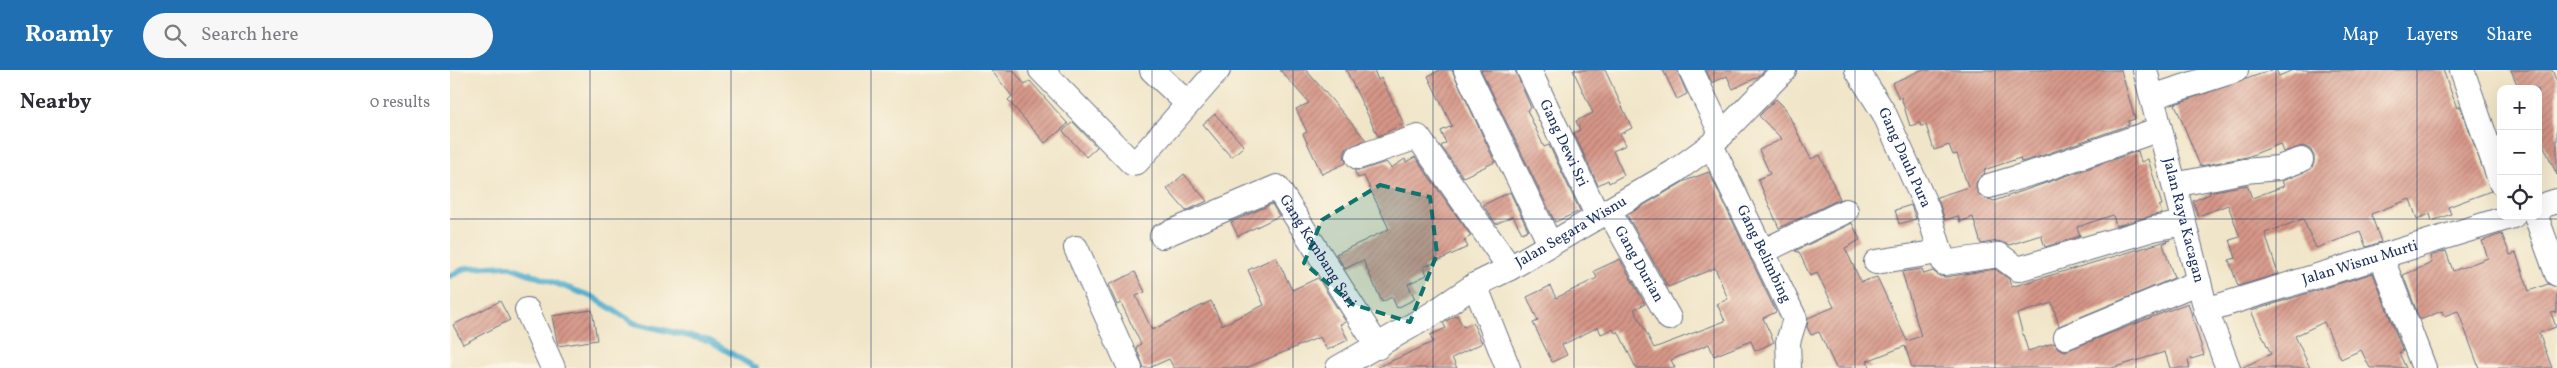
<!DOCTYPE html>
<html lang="en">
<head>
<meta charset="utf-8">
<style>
  :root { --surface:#fff; --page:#f7f7f7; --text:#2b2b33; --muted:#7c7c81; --line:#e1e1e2; --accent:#1f6fb2 }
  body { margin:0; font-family:Vollkorn,serif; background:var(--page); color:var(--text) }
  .controls { position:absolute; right:15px; top:15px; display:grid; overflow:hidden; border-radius:10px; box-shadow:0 5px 20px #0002 }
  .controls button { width:45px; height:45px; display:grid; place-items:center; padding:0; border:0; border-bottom:1px solid var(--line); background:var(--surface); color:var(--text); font:25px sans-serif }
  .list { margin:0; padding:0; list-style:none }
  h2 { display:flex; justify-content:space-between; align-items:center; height:65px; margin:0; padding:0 20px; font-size:21px }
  h2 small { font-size:16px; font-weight:400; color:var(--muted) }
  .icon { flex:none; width:28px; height:28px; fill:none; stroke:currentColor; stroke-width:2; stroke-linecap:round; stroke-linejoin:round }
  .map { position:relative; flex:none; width:2107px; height:298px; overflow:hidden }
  header { display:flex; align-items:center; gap:30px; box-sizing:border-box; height:70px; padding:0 25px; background:var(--accent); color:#fff }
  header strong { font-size:24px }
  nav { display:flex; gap:28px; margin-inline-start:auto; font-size:18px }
  .search { width:350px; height:45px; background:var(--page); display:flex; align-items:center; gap:12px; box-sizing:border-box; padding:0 18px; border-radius:28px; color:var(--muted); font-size:19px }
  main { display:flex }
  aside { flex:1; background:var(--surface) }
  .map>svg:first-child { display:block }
</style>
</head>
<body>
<header>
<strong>Roamly</strong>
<div class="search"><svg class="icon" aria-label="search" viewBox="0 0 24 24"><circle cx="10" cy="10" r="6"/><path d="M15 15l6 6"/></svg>Search here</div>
<nav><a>Map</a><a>Layers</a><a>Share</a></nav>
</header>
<main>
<aside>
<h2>Nearby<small>0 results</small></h2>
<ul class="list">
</ul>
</aside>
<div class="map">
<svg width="2107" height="298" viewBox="0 0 2107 298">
  <defs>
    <pattern id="building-hatch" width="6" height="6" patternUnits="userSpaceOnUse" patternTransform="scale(1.25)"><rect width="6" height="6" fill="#d69687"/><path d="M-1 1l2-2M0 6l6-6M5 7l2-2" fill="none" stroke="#ad7b72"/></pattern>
  </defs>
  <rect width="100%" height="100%" fill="#fcf5e5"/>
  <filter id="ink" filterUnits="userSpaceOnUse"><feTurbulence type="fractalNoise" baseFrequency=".02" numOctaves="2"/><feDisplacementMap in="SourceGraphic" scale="10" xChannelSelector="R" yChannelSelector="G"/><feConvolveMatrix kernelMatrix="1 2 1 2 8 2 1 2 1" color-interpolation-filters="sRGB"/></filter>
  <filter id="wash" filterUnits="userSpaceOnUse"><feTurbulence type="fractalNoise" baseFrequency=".0096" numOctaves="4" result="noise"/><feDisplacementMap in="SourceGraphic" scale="20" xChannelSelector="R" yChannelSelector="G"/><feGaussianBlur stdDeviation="1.12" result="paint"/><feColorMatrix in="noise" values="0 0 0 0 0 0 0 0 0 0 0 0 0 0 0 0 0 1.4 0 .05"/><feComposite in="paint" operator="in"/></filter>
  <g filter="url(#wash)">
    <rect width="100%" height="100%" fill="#f0e5c8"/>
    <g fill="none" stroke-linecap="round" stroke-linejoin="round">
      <!-- stream -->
      <polyline stroke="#4faece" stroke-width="6" points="0,206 16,198 58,196 143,227 184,253 260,271 306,298"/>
    </g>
    <g id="blocks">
      <!-- building -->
      <g fill="url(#building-hatch)">
        <polygon points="541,0 563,0 575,15 580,11 618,54 595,73 558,30 562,26"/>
        <polygon points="830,0 856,0 916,70 897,78 894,85 896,93 872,104 853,64 857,62 846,39 859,33"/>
        <polygon points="896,0 924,0 928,10 931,8 954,54 928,66"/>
        <polygon points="990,0 1002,0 1045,92 1013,107 991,76 996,73 991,61 1002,56 978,6"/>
        <polygon points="1031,0 1065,0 1081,38 1077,40 1094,77 1099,75 1130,141 1105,152"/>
        <polygon points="1123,0 1155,0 1182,58 1170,64 1176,75 1163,81 1174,105 1159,113 1158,110 1148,115 1124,63 1130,60 1126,51 1143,43"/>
        <polygon points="1213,0 1227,0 1237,24 1227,29"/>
        <polygon points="1256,0 1315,0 1308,7 1283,19 1277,6 1262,13"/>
        <polygon points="1471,0 1671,0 1685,49 1678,51 1679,55 1585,88 1571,92 1570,88 1534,100 1535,103 1526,112 1526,119 1530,126 1544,131 1688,81 1691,92 1698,89 1712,135 1709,136 1712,143 1666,156 1663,145 1627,157 1630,166 1595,177 1591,165 1559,175 1548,171 1531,174 1523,147 1510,152 1508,146 1495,150 1487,127 1518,117 1507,84 1503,85 1499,75 1484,80 1476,55 1471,56 1470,53 1460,56 1451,27 1449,29 1442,13"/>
        <polygon points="1822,0 1826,0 1829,6 1843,0 1993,0 2007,38 2010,36 2041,121 1998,137 2001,144 1982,151 1980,144 1967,149 1960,129 1921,144 1931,172 1916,177 1910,162 1866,178 1853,149 1815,163 1828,204 1788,216 1779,190 1786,188 1780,170 1790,167 1778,135 1748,146 1743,131 1760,124 1759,122 1797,115 1802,128 1834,116 1832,111 1861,99 1864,93 1864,86 1860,79 1853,76 1833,82 1830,74 1797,87 1750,96 1725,34"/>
        <polygon points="2061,0 2102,0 2107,12 2107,105 2088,63 2088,19 2069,19"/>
        <polygon points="1326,29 1335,38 1361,89 1370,85 1390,129 1329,158 1308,109 1320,104 1309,80 1332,69 1309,46"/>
        <polygon points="765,44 794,76 781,87 753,54"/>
        <polygon points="623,52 647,77 636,87 613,61"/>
        <polygon points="965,87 1021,166 1014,170 1018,177 974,197 977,205 958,214 965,229 947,238 942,227 932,232 913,190 895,199 886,184 939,159 914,106 908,108 904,100 912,100 936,92 941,98 955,89 956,92"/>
        <polygon points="1259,102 1326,242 1313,248 1324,272 1305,281 1301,271 1264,286 1259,274 1221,290 1225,298 1186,298 1168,261 1165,263 1163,259 1151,264 1148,257 1112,275 1117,285 1102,292 1083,253 1088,251 1077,227 1100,216 1106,228 1147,208 1144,201 1170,189 1195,234 1184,239 1204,278 1275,251 1267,234 1278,229 1265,198 1218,217 1177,145 1235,111"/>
        <polygon points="734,104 757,131 736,141 717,119"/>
        <polygon points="1060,122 1078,160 1072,163 1063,146 1046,154 1033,135"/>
        <polygon points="822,134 829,146 788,166 781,152"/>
        <polygon points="1461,135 1466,149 1449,154 1445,140"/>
        <polygon points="1402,153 1410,170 1395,178 1411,212 1427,207 1457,271 1471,266 1452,202 1472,199 1474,204 1483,201 1489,206 1496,207 1545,199 1559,209 1561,217 1720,170 1713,174 1724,208 1609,256 1602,233 1567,244 1578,281 1604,273 1608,278 1615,281 1738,233 1754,285 1738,290 1740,298 1720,298 1715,282 1662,298 1462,298 1455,276 1417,291 1421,298 1386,298 1369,262 1361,265 1357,257 1358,248 1384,237 1367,203 1360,206 1349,182 1345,181"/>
        <polygon points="2052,164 2060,185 2066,183 2079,221 2098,214 2107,217 2107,242 2101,243 2106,257 2089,263 2102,298 2029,298 2008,241 1994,246 1992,241 1970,250 1953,205 1982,193 1980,186 1996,181 2003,201 2038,188 2032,171"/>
        <polygon points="826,187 842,220 868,208 896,252 890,254 898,270 877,280 870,267 796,298 724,298 719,289 699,298 694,298 686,277 691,274 671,233 667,235 658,215 685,202 695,222 686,226 702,260 761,231 772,255 814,235 798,200"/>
        <polygon points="1923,203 1953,282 1949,283 1956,298 1920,298 1911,280 1891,289 1874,252 1845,266 1860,298 1791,298 1821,284 1801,241"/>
        <polygon points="50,231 60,250 13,274 3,255"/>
        <polygon points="142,240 147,270 108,276 102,246"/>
        <polygon points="1007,245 1013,257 1023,253 1032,273 1002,288 1007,298 926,298 983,272 980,265 996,258 993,253"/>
      </g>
    </g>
  </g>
  <g filter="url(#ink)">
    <use href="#blocks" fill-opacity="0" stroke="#666f83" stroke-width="1"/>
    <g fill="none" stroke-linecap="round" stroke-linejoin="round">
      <defs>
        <g id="minor">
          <polyline points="591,0 682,93 687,92 768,0"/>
          <polyline points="702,0 737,33"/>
          <polyline points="1016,0 1100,174"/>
          <path id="s1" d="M 1079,0 L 1148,147"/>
          <polyline points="1241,0 1272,65"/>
          <path id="s2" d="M 1407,0 L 1434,43 L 1477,138 L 1494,193 L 1549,185 L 1568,199 L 1703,159 L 1734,153"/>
          <path id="s3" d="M 1695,0 L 1756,240 L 1778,298"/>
          <polyline points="2012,0 2051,113"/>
          <polyline points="1702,27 1786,0"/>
          <path id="s4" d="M 1261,75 L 1345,249 L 1338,272 L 1339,298"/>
          <polyline points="908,87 968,67 1060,198"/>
          <polyline points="1724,115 1795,101 1828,98 1851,90"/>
          <polyline points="1539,116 1589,101 1710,59"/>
          <polyline points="2088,137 2107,131"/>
          <path id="s5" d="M 1159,141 L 1219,248"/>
          <polyline points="2086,146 2107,204"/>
          <path id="s6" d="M 712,166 L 827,117 L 928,277"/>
          <polyline points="626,178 680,298"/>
          <polyline points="1312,182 1396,141"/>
          <polyline points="1931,186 1974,298"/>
          <polyline points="1426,192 1489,182"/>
          <polyline points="1025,215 1058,298"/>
          <polyline points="77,240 103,298"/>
          <path id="s7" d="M 1756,240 L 2063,146"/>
          <polyline points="1616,267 1749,212"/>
          <path id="s8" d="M 888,298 L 982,244 L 1025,215 L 1060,198 L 1224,102 L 1261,75 L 1334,0"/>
        </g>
      </defs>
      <!-- minor casing -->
      <use href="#minor" stroke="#666f83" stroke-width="26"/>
      <!-- minor -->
      <use href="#minor" stroke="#fff" stroke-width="24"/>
    </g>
  </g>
  <!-- marked area -->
  <path fill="#0f766e" fill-opacity="0.2" stroke="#0f766e" stroke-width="4" stroke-dasharray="10 6" stroke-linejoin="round" d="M 930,115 L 980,127 L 987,184 L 960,252 L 902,234 L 854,193 L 872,150 Z"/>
  <!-- grid -->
  <path fill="none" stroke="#1b2f5e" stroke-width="1" stroke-opacity="0.55" d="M 140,0 L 140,298M 281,0 L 281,298M 421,0 L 421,298M 562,0 L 562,298M 702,0 L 702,298M 843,0 L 843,298M 983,0 L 983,298M 1124,0 L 1124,298M 1264,0 L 1264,298M 1405,0 L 1405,298M 1545,0 L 1545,298M 1686,0 L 1686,298M 1826,0 L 1826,298M 1967,0 L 1967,298M 0,149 L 2107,149"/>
  <g text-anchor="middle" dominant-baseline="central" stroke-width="4.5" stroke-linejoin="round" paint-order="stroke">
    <!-- street labels -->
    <g font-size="15" fill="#1b2f5e" stroke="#fcf5e5">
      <text stroke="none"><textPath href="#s1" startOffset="81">Gang Dewi Sri</textPath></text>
      <text stroke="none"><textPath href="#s2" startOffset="100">Gang Dauh Pura</textPath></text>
      <text stroke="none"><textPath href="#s3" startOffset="155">Jalan Raya Kacagan</textPath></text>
      <text stroke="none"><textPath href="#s8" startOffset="270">Jalan Segara Wisnu</textPath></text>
      <text stroke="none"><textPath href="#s6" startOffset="201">Gang Kembang Sari</textPath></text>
      <text stroke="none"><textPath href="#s4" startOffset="121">Gang Belimbing</textPath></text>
      <text stroke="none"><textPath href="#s7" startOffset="161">Jalan Wisnu Murti</textPath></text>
      <text stroke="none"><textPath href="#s5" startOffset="61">Gang Durian</textPath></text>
    </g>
  </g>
</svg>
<div class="controls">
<button>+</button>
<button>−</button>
<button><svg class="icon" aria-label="locate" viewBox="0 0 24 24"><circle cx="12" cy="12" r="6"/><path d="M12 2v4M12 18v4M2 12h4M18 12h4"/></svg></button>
</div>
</div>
</main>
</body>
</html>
